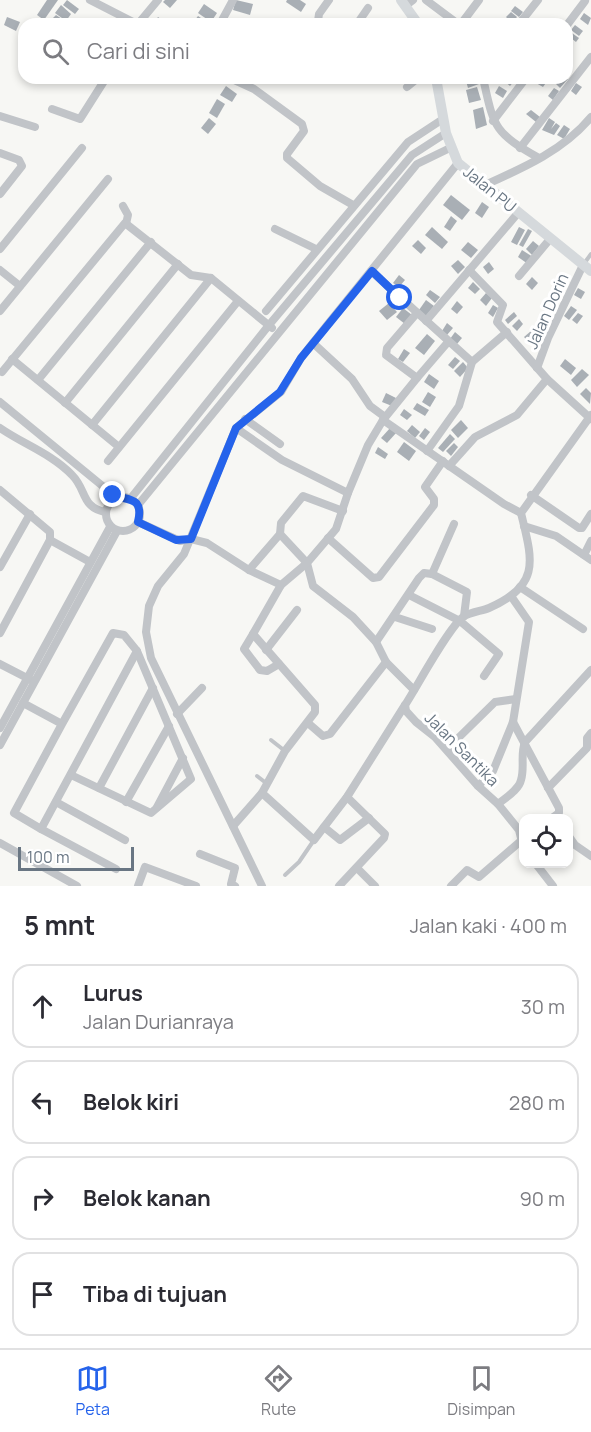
<!DOCTYPE html>
<html lang="id">
<head>
<meta charset="utf-8">
<style>
  :root { --surface:#fff; --page:#f2f2f3; --text:#2b2b33; --muted:#7c7c81; --line:#e1e1e2; --accent:#2563eb }
  body { margin:0; font-family:Manrope,sans-serif; background:var(--page); color:var(--text) }
  .controls { position:absolute; right:18px; bottom:18px; display:grid; overflow:hidden; border-radius:12px; box-shadow:0 3px 9px #0003 }
  .controls button { width:54px; height:54px; display:grid; place-items:center; padding:0; border:0; border-bottom:2px solid var(--line); background:var(--surface); color:var(--text); font:30px sans-serif }
  .scale { position:absolute; left:18px; bottom:15px; width:116px; box-sizing:border-box; padding-left:6px; border:3px solid #697683; border-top:0; font-size:16px; line-height:21px; white-space:nowrap; color:#697683; -webkit-text-stroke:4px #fff; paint-order:stroke }
  .stop { position:absolute; width:18px; height:18px; margin:-14px; border:4px solid #2563eb; border-radius:50%; background:#fff }
  .stop.end { background:#2563eb; border-color:#fff; box-shadow:0 2px 6px #0008 }
  .list { margin:0; padding:0; list-style:none }
  h2 { display:flex; justify-content:space-between; align-items:center; height:78px; margin:0; padding:0 24px; font-size:26px }
  h2 small { font-size:20px; font-weight:400; color:var(--muted) }
  .list li { display:grid; grid-template-columns:39px 1fr auto; gap:18px; align-items:center; box-sizing:border-box; height:84px; margin:0 12px 12px; padding:0 12px; border:2px solid var(--line); border-radius:18px }
  .list b { display:block; font-size:22px; white-space:nowrap }
  .list p { margin:0; font-size:20px; white-space:nowrap; color:var(--muted) }
  .list em { font-size:20px; font-style:normal; color:var(--muted) }
  .icon { flex:none; width:33px; height:33px; fill:none; stroke:currentColor; stroke-width:2; stroke-linecap:round; stroke-linejoin:round }
  .map { position:relative; flex:none; width:591px; height:886px; overflow:hidden }
  .search { position:absolute; background:var(--surface); box-shadow:0 3px 9px #0003; left:18px; right:18px; top:18px; height:66px; display:flex; align-items:center; gap:15px; box-sizing:border-box; padding:0 21px; border-radius:18px; color:var(--muted); font-size:22px }
  .sheet { height:462px; background:var(--surface) }
  nav { display:flex; justify-content:space-around; align-items:center; box-sizing:border-box; height:84px; border-top:2px solid var(--line); background:var(--surface); font-size:16px; color:var(--muted) }
  nav a { display:grid; justify-items:center; gap:3px }
  nav .on { color:var(--accent) }
  .map>svg:first-child { display:block }
</style>
</head>
<body>
<div class="map">
<svg width="591" height="886" viewBox="0 0 591 886">
  <rect width="100%" height="100%" fill="#f7f7f4"/>
  <!-- building -->
  <g fill="#a9afb5">
    <polygon points="47,0 58,0 44,20 37,15"/>
    <polygon points="67,0 79,9 75,14 63,5"/>
    <polygon points="165,0 177,0 170,8 163,2"/>
    <polygon points="236,0 253,4 250,15 233,10"/>
    <polygon points="287,0 300,0 306,4 301,12 286,2"/>
    <polygon points="204,4 217,13 211,22 198,13"/>
    <polygon points="61,5 71,14 66,21 55,13"/>
    <polygon points="515,6 523,12 519,17 511,11"/>
    <polygon points="511,12 517,17 512,23 506,17"/>
    <polygon points="584,13 591,18 588,25 580,19"/>
    <polygon points="56,15 65,21 62,24 52,19"/>
    <polygon points="198,16 210,24 192,24"/>
    <polygon points="7,17 20,22 16,31 4,25"/>
    <polygon points="158,17 165,22 168,18 173,21 171,24 153,24"/>
    <polygon points="575,25 583,31 579,36 571,30"/>
    <polygon points="569,31 579,38 576,42 567,35"/>
    <polygon points="477,78 479,84 468,88 466,81"/>
    <polygon points="501,78 513,78 515,80 510,86"/>
    <polygon points="539,78 548,80 543,87 536,83"/>
    <polygon points="562,78 568,79 560,88 556,84"/>
    <polygon points="576,83 582,87 576,95 571,91"/>
    <polygon points="226,86 237,94 232,102 220,95"/>
    <polygon points="499,86 507,91 503,98 495,93"/>
    <polygon points="477,87 481,100 469,103 466,90"/>
    <polygon points="554,88 559,91 553,100 548,96"/>
    <polygon points="217,99 225,104 217,118 209,113"/>
    <polygon points="483,107 487,125 476,129 473,110"/>
    <polygon points="531,110 540,117 536,122 526,114"/>
    <polygon points="209,118 216,124 208,134 201,128"/>
    <polygon points="549,118 555,122 551,129 556,123 560,126 554,135 542,130"/>
    <polygon points="564,125 570,129 564,139 557,135"/>
    <polygon points="451,195 470,210 462,220 443,205"/>
    <polygon points="482,202 489,207 482,218 475,213"/>
    <polygon points="451,216 457,221 450,231 444,227"/>
    <polygon points="432,227 448,242 442,249 425,235"/>
    <polygon points="519,227 525,230 517,245 511,242"/>
    <polygon points="528,229 532,231 523,247 519,245"/>
    <polygon points="418,240 426,248 421,254 412,246"/>
    <polygon points="533,241 539,246 532,255 526,249"/>
    <polygon points="468,242 478,250 471,258 461,250"/>
    <polygon points="522,250 533,257 528,264 518,257"/>
    <polygon points="458,260 465,267 458,274 451,266"/>
    <polygon points="489,262 494,269 488,274 483,267"/>
    <polygon points="399,275 405,280 399,287 393,283"/>
    <polygon points="532,277 538,283 532,290 526,284"/>
    <polygon points="473,282 480,289 475,294 468,288"/>
    <polygon points="578,288 585,292 581,299 574,295"/>
    <polygon points="430,290 440,297 435,303 426,295"/>
    <polygon points="486,293 492,298 486,306 480,300"/>
    <polygon points="426,300 434,306 426,316 419,310"/>
    <polygon points="457,301 463,307 457,314 451,309"/>
    <polygon points="389,303 397,312 387,320 379,311"/>
    <polygon points="493,305 498,308 493,317 488,313"/>
    <polygon points="571,306 577,310 569,320 564,316"/>
    <polygon points="403,308 412,315 405,324 396,317"/>
    <polygon points="514,312 517,316 508,324 505,320"/>
    <polygon points="578,313 583,316 577,324 572,320"/>
    <polygon points="519,319 523,324 517,331 512,326"/>
    <polygon points="447,323 453,328 447,335 442,331"/>
    <polygon points="531,331 538,338 531,345 524,337"/>
    <polygon points="455,332 462,338 457,344 450,339"/>
    <polygon points="427,334 435,341 424,355 415,348"/>
    <polygon points="404,349 410,353 403,362 398,359"/>
    <polygon points="455,357 460,361 453,369 448,365"/>
    <polygon points="565,359 576,368 571,375 560,366"/>
    <polygon points="463,362 468,368 460,377 454,371"/>
    <polygon points="582,369 589,375 577,387 571,380"/>
    <polygon points="429,374 439,381 434,389 424,382"/>
    <polygon points="586,388 591,393 590,404 580,394"/>
    <polygon points="428,392 436,397 430,407 422,402"/>
    <polygon points="386,393 396,398 392,406 382,402"/>
    <polygon points="417,403 429,410 425,416 413,409"/>
    <polygon points="404,409 412,415 407,420 400,415"/>
    <polygon points="461,420 468,428 458,438 451,430"/>
    <polygon points="412,425 420,432 415,438 407,431"/>
    <polygon points="391,427 397,432 387,443 381,438"/>
    <polygon points="425,428 430,432 424,440 419,436"/>
    <polygon points="450,434 455,439 443,452 438,448"/>
    <polygon points="404,442 416,451 409,461 397,452"/>
    <polygon points="454,443 458,447 451,456 446,451"/>
    <polygon points="378,447 388,454 385,459 375,453"/>
  </g>
  <g fill="none" stroke-linecap="round" stroke-linejoin="round">
    <!-- lane -->
    <g stroke="#c1c4c8" stroke-width="4">
      <polyline points="583,265 591,254"/>
      <polyline points="271,740 285,751"/>
      <polyline points="257,776 266,783"/>
      <polyline points="285,875 299,862 314,840"/>
    </g>
    <!-- street -->
    <g stroke="#c1c4c8" stroke-width="8">
      <polyline points="90,0 137,24"/>
      <polyline points="426,0 458,24"/>
      <polyline points="405,6 413,0"/>
      <polyline points="138,24 158,0"/>
      <polyline points="220,24 233,0"/>
      <polyline points="321,24 318,21 319,14 329,0"/>
      <polyline points="357,24 368,8"/>
      <polyline points="461,24 479,0"/>
      <polyline points="519,24 538,0"/>
      <polyline points="567,25 585,1"/>
      <polyline points="230,78 254,89 302,124 304,131 287,154 287,158 320,186 353,205"/>
      <path d="M 483,78 C 494,127 493,132 539,158"/>
      <polyline points="407,87 418,78"/>
      <polyline points="52,109 80,119 106,78"/>
      <polyline points="0,116 35,127"/>
      <polyline points="493,121 526,78"/>
      <polyline points="520,148 591,57"/>
      <polyline points="0,153 19,160 22,166 0,194"/>
      <path d="M 485,185 C 523,168 564,150 591,117"/>
      <polyline points="123,206 128,215 126,224"/>
      <polyline points="275,229 316,249"/>
      <polyline points="0,249 82,148"/>
      <polyline points="0,270 20,286"/>
      <polyline points="469,270 503,305 497,322 547,379 591,419"/>
      <polyline points="371,271 472,362"/>
      <polyline points="519,276 550,239"/>
      <polyline points="0,311 108,179"/>
      <polyline points="266,311 408,142 443,119"/>
      <polyline points="417,313 387,348 386,355 417,378 448,342"/>
      <polyline points="426,321 518,213"/>
      <polyline points="313,343 352,379 370,406 385,417"/>
      <polyline points="12,359 119,447"/>
      <polyline points="537,368 548,338 583,265"/>
      <polyline points="2,372 125,223 191,275 211,278 272,328"/>
      <polyline points="38,380 151,242"/>
      <polyline points="0,402 116,497"/>
      <polyline points="65,403 178,264"/>
      <polyline points="245,419 280,444"/>
      <polyline points="383,420 417,378"/>
      <polyline points="92,425 211,278"/>
      <path d="M 0,428 C 23,444 52,454 72,475 C 87,490 81,507 105,512"/>
      <polyline points="236,428 282,460 348,493 368,445 383,420 504,504 521,513"/>
      <polyline points="427,451 459,406 472,362 507,332"/>
      <polyline points="108,461 238,301"/>
      <polyline points="449,466 475,437 517,415 547,379"/>
      <polyline points="0,490 50,532 50,540 90,562"/>
      <polyline points="348,493 336,529 307,563 313,586 353,617 376,642 386,662 414,690"/>
      <polyline points="531,495 579,528 582,528 591,514"/>
      <circle cx="123" cy="514" r="17"/>
      <polyline points="131,498 269,325 412,155 446,133"/>
      <polyline points="138,505 417,164 450,148"/>
      <polyline points="138,522 180,541 191,539 207,543 249,570 281,585"/>
      <polyline points="524,526 556,536 591,560"/>
      <polyline points="280,534 281,523 303,496 343,511"/>
      <polyline points="328,538 373,578 379,577 434,505 434,499 425,487 443,461"/>
      <polyline points="584,555 591,541"/>
      <polyline points="0,567 30,514"/>
      <polyline points="432,574 467,592 464,616"/>
      <polyline points="520,587 583,629"/>
      <polyline points="409,595 460,621 499,654 484,676"/>
      <polyline points="395,617 432,629"/>
      <polyline points="0,633 50,540"/>
      <polyline points="253,634 244,649 260,670 267,671 279,664"/>
      <polyline points="376,642 419,578 424,573 432,574 454,524"/>
      <polyline points="266,650 297,610"/>
      <polyline points="0,664 31,680"/>
      <polyline points="23,703 62,724 14,813 41,829 137,651 124,635 113,633 62,724"/>
      <polyline points="177,714 202,688"/>
      <polyline points="513,722 559,808 559,813 552,818"/>
      <polyline points="308,723 323,736 330,734 386,662"/>
      <polyline points="0,728 110,527"/>
      <polyline points="0,745 117,531"/>
      <polyline points="447,749 495,702 516,699"/>
      <polyline points="71,775 151,813 191,779 137,651"/>
      <polyline points="478,786 493,771 513,722 529,622 511,596"/>
      <polyline points="99,788 153,688"/>
      <polyline points="548,788 587,748 587,738 591,733"/>
      <polyline points="262,793 314,840 347,797 405,705"/>
      <polyline points="56,802 125,840"/>
      <polyline points="126,802 169,726"/>
      <path d="M 498,804 C 505,798 519,790 521,780 C 525,767 520,755 525,742 L 591,670"/>
      <polyline points="157,807 183,758"/>
      <polyline points="233,826 262,793 285,751 315,712 315,705 253,634 281,585 307,563 280,534 249,570"/>
      <polyline points="324,827 340,840 369,818"/>
      <polyline points="41,829 116,869"/>
      <polyline points="568,835 575,845 591,856"/>
      <polyline points="0,843 77,886"/>
      <path d="M 524,850 L 519,830 L 498,804 L 478,786 L 435,737 L 416,722 L 406,711 L 405,705 C 417,687 448,628 463,617 C 470,612 482,611 489,608 C 542,585 532,559 521,513 L 591,415"/>
      <polyline points="200,854 235,868 231,884 235,886"/>
      <polyline points="536,864 553,886"/>
      <polyline points="357,868 375,886"/>
      <polyline points="138,886 145,867 196,886"/>
      <polyline points="262,886 151,658 146,632 149,606 158,586 184,554 236,428 281,392 301,358 328,324 458,163"/>
      <polyline points="339,886 384,838 385,834 347,797"/>
      <polyline points="451,886 467,870 479,877 522,840"/>
    </g>
    <!-- secondary -->
    <g stroke="#d5d9dc" stroke-width="10">
      <polyline points="401,0 418,24"/>
      <polyline points="436,78 446,133 458,163 591,271"/>
    </g>
  </g>
  <g fill="none" stroke-linecap="round" stroke-linejoin="round">
    <!-- route -->
    <path stroke="#2563eb" stroke-width="8" d="M 113,495 C 128,501 144,496 138,522 L 176,540 L 191,539 L 236,428 L 280,392 L 301,358 L 372,271 L 400,298"/>
  </g>
  <g text-anchor="middle" dominant-baseline="central" stroke-width="6" stroke-linejoin="round" paint-order="stroke">
    <!-- street labels -->
    <g font-size="16" fill="#697683" stroke="#fff">
      <text transform="translate(490 189) rotate(39)">Jalan PU</text>
      <text transform="translate(547 311) rotate(-66)">Jalan Dorin</text>
      <text transform="translate(462 749) rotate(45)">Jalan Santika</text>
    </g>
  </g>
</svg>
<div class="controls">
<button><svg class="icon" aria-label="locate" viewBox="0 0 24 24"><circle cx="12" cy="12" r="6"/><path d="M12 2v4M12 18v4M2 12h4M18 12h4"/></svg></button>
</div>
<div class="scale">100 m</div>
<div class="stop" style="left:400px;top:298px"></div>
<div class="stop end" style="left:113px;top:495px"></div>
<div class="search"><svg class="icon" aria-label="search" viewBox="0 0 24 24"><circle cx="10" cy="10" r="6"/><path d="M15 15l6 6"/></svg>Cari di sini</div>
</div>
<section class="sheet">
<h2>5 mnt<small>Jalan kaki · 400 m</small></h2>
<ul class="list">
<li><svg class="icon" aria-label="ahead" viewBox="0 0 24 24"><path d="M12 20V5M6 11l6-6 6 6"/></svg><div><b>Lurus</b><p>Jalan Durianraya</p></div><em>30 m</em></li>
<li><svg class="icon" aria-label="left" viewBox="0 0 24 24"><path d="M17 20v-9H6M10 6l-5 5 5 5"/></svg><div><b>Belok kiri</b></div><em>280 m</em></li>
<li><svg class="icon" aria-label="right" viewBox="0 0 24 24"><path d="M7 20v-9h11M14 6l5 5-5 5"/></svg><div><b>Belok kanan</b></div><em>90 m</em></li>
<li><svg class="icon" aria-label="arrive" viewBox="0 0 24 24"><path d="M6 21V4h12l-3 4 3 4H6"/></svg><div><b>Tiba di tujuan</b></div></li>
</ul>
</section>
<nav>
<a class="on"><svg class="icon" aria-label="map" viewBox="0 0 24 24"><path d="M3 6l6-2 6 2 6-2v14l-6 2-6-2-6 2zM9 4v14M15 6v14"/></svg>Peta</a>
<a><svg class="icon" aria-label="directions" viewBox="0 0 24 24"><path d="M12 3l9 9-9 9-9-9zM9 14v-3h6M13 9l2 2-2 2"/></svg>Rute</a>
<a><svg class="icon" aria-label="saved" viewBox="0 0 24 24"><path d="M7 4h10v16l-5-4-5 4z"/></svg>Disimpan</a>
</nav>
</body>
</html>
